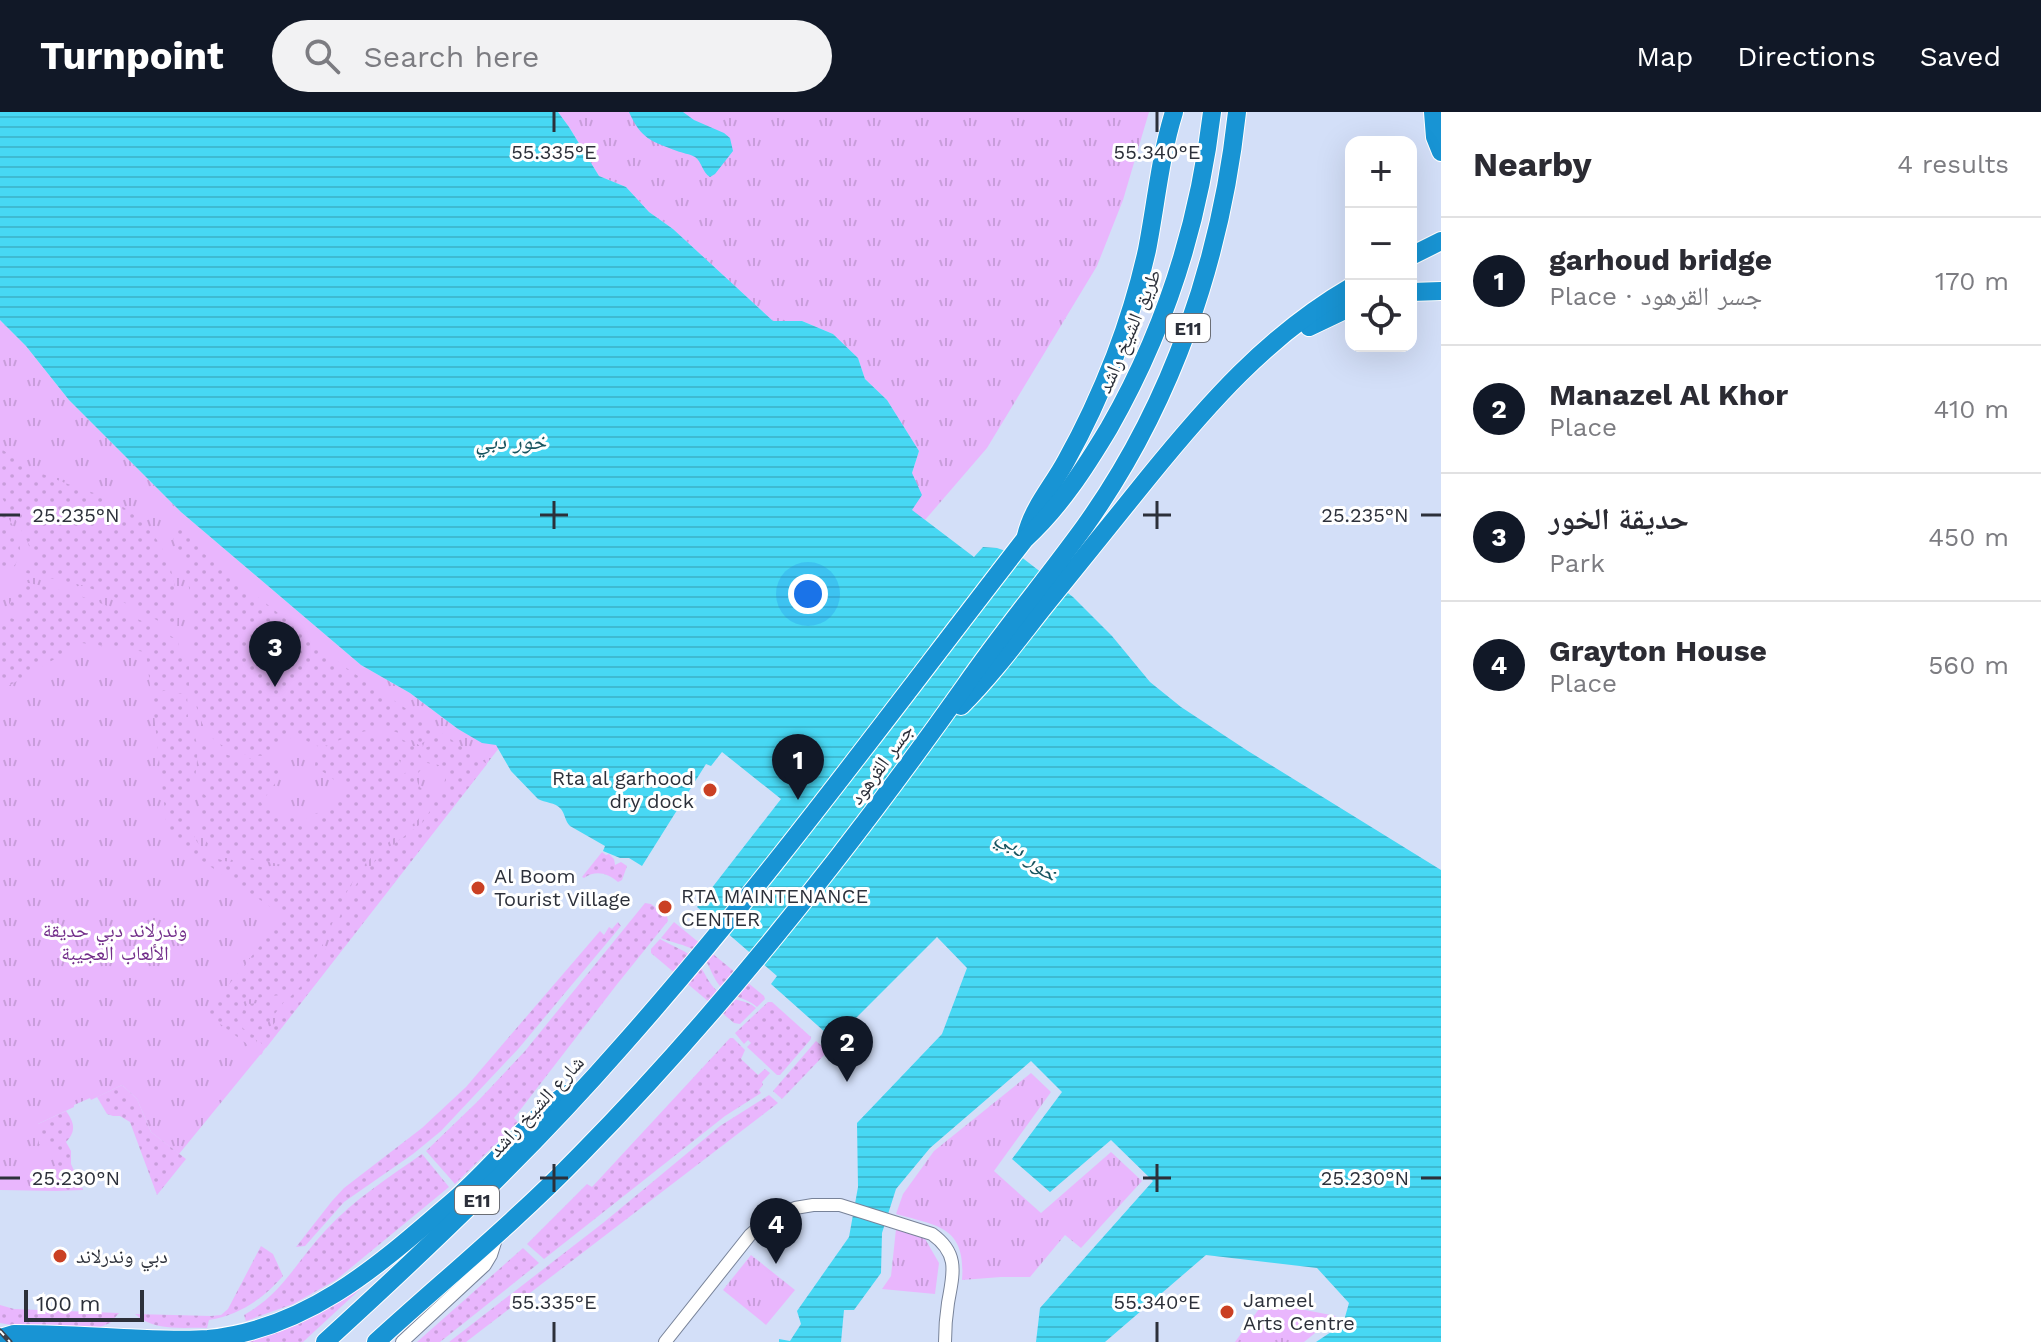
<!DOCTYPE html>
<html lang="en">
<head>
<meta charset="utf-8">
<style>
  :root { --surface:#fff; --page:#f2f2f3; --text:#2b2b33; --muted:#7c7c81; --line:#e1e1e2; --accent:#111827 }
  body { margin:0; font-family:"Work Sans","Noto Naskh Arabic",sans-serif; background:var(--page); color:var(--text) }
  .controls { position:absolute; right:24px; top:24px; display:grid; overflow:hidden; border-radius:16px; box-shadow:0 8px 32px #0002 }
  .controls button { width:72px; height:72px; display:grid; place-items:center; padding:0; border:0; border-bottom:2px solid var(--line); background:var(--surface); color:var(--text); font:40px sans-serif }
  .scale { position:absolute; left:24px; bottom:20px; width:120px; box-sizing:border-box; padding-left:8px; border:4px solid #2c303a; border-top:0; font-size:22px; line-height:28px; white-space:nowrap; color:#2c303a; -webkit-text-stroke:6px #fff; paint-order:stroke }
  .you { position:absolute; left:808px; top:482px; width:28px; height:28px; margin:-20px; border:6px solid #fff; border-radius:50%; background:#1a73e8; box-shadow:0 0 0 12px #1a73e833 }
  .badge { display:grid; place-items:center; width:52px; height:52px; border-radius:50%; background:var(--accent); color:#fff; font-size:26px; font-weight:700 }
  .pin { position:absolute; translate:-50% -66px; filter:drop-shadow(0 2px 4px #0008) }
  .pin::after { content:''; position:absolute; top:42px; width:28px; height:24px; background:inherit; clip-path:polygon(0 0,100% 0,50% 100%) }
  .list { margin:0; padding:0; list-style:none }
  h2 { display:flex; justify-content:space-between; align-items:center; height:104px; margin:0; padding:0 32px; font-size:34px }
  h2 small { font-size:26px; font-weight:400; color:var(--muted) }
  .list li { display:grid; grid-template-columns:52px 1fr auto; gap:24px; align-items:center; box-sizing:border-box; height:128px; padding:0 32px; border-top:2px solid var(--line) }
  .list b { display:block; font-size:30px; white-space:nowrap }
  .list p { margin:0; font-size:26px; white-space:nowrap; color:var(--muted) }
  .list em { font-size:26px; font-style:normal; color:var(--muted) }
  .icon { flex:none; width:44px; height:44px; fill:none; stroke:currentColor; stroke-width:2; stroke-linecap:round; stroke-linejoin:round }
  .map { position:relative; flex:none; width:1441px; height:1230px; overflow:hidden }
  header { display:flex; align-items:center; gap:48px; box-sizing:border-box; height:112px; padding:0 40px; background:var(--accent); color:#fff }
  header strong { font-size:38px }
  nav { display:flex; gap:44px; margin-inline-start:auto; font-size:28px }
  .search { width:560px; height:72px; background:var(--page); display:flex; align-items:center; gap:20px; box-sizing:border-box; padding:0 28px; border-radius:44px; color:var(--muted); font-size:30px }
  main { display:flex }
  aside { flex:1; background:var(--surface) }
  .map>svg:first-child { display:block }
</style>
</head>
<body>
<header>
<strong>Turnpoint</strong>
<div class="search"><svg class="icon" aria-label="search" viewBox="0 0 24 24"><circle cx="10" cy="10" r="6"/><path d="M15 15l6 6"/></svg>Search here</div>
<nav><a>Map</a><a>Directions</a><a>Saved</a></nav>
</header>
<main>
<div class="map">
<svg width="1441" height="1230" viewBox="0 0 1441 1230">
  <defs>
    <pattern id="grass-tufts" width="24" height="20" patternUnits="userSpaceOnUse" patternTransform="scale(2)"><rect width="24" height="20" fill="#e9b6fd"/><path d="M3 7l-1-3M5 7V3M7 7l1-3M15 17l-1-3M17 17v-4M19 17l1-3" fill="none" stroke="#c89dda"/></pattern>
    <pattern id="garden-dots" width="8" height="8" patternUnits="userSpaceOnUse" patternTransform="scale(2)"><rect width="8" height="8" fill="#e9b6fd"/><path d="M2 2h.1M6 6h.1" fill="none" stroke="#c89dda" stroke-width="1.8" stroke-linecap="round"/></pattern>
    <pattern id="water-rules" width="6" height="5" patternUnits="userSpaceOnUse" patternTransform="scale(2)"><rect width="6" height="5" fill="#47d8f4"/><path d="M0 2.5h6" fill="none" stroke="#3ebad2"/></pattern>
  </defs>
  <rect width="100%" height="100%" fill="#d3dff8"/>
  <!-- grass -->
  <g fill="url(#grass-tufts)">
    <polygon points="558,0 1149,0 1123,88 1097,154 987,336 925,408 911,398 912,361 919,339 887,288 865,267 858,246 833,222 802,209 773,209 673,117 649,100 626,75 599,64 569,15"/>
    <polygon points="0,208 26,234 69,288 181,400 361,553 410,581 458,617 481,630 494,632 499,636 264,938 179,1042 151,1020 137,987 122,973 91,988 90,986 74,993 74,995 38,1012 56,1032 56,1079 0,1078"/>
    <path d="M 1031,961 L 1051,980 L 994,1059 L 1041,1101 L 1111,1040 L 1142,1069 L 1081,1136 L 1065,1123 L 1030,1165 L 1001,1165 L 962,1168 C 966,1115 939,1114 896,1102 L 903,1082 L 934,1039 Z"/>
    <polygon points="896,1117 924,1125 939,1151 935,1182 882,1177 891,1164"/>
    <polygon points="751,1143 795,1178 766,1213 723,1178"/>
    <polygon points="1264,1190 1336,1204 1304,1230 1235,1230"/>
  </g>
  <!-- garden -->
  <g fill="url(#garden-dots)">
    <path d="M 0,336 C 19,350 38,361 60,369 C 75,375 91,379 106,386 C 162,411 181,461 177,519 L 114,485 L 81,473 L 26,461 L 26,458 L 32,450 L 33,440 L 12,401 L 0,383 Z"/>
    <path d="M 0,394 C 17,417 35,448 0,464 Z"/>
    <path d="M 179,416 L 204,436 L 202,440 L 345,555 L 487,652 L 266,936 L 261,931 L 258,923 L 269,918 L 289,892 L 289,886 L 304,871 L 319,850 L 332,825 L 345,791 L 362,763 L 385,739 L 423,710 L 430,699 L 435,680 L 444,673 L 446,662 L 439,653 L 427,651 L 422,637 L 430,634 L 426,629 L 422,631 L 423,634 L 421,635 C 395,612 372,614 342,627 C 335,630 327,635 319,634 C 308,633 303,622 291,626 C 284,629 282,634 277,638 C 265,649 237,642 225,635 C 182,614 196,546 193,506 C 190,477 186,449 172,424 Z"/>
    <path d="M 29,471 C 86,482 127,500 178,528 L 179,538 L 189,544 L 189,578 L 167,578 L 151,582 L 146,540 L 82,531 L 0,579 L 0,510 L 4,503 L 16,508 L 22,508 L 25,505 L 24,498 L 21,495 L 16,495 L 13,499 L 7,497 L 14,482 L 15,472 Z"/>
    <path d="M 187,581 L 188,605 L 179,606 L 180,609 L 188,607 C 192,617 197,626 197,637 C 200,676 169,727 221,748 C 230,751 238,749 246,751 C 258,753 270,759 282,762 L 285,754 C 255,743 205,754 199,711 C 198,700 200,689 200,678 L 210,688 L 213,688 L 215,682 L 200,671 L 201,620 C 219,651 246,646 277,646 L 284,659 L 261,691 C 275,701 290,706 307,704 L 305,710 L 309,715 L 315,711 L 311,703 C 327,699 338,691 347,677 L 315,654 L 316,640 L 361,624 L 377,623 L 397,644 L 403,656 L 400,655 L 395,658 L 397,664 L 399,665 L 407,660 C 402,643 390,636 381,623 C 401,625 419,631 424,653 L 417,663 C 416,672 421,679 430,681 C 429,707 407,715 389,730 C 381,736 373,744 366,751 C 331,793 330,843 287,883 C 285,882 249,887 247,888 C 228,897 238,918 254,923 L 258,934 L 263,940 L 261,943 L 206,901 L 284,804 L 168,726 L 152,585 L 167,582 Z"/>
    <path d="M 602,740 L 606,743 L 609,742 L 614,747 L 615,753 L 621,750 L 627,754 L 622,768 L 618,770 C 607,761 596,758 584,766 L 582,765 Z"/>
    <polygon points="645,791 651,792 667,804 668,809 618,871 514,1006 518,1010 455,1072 426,1039 477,990 525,939"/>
    <polygon points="618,810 621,814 519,936 441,1019 413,1042 344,1090 305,1134 296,1135 332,1089 344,1076 422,1016 466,975 600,819 604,823 609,815 612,817"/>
    <path d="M 674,810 L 764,884 L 765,887 L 757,895 C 747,886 733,885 723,877 C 714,869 712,859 706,849 C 696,833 677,833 661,826 Z"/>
    <path d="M 660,827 C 673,835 688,838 698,851 C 706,862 709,874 721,882 C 732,889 746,887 756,896 L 740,912 L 734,911 L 651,841 L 651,837 Z"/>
    <path d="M 281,886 L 285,888 L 284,890 L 263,917 L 253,919 L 244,913 C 240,905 241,898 248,892 L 268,890 Z"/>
    <polygon points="768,890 772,890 811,925 811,927 780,963 777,963 747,935 751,931 748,928 744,932 735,921"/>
    <polygon points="730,926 733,926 745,938 741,947 758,963 765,957 770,961 762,970 763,973 759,978 761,981 725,1004 544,1147 527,1132 587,1072 592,1075"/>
    <polygon points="816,929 828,939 782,987 773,979"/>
    <polygon points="122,973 137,987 151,1020 186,1047 157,1083 130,1010 120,1004 113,1004 107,1002 97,985"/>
    <polygon points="769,983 778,991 466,1230 449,1230 603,1111 720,1014"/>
    <path d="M 66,999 C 74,1010 77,1019 66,1030 L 71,1039 L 71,1052 L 83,1078 L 56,1079 L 56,1033 L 39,1032 L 38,1012 Z"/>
    <path d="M 422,1042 L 449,1075 L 336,1168 L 293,1192 L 246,1209 L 244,1203 C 282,1182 297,1149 325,1119 C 353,1088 388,1066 422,1042 Z"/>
    <path d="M 261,1134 L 273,1142 L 283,1164 C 263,1187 239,1203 209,1208 L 207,1216 C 182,1215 155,1220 135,1202 L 211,1204 L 221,1203 L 228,1197 Z"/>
    <polygon points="523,1136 539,1151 440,1230 417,1230"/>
    <polygon points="369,1169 303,1230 239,1230"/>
    <polygon points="0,1193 14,1197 119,1201 110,1211 100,1215 29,1216 0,1211"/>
  </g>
  <!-- water -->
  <g fill="url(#water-rules)">
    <path d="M 0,0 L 558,0 L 569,15 L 599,64 L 626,75 L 649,100 L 673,117 L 773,209 L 802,209 L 833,222 L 858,246 L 865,267 L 887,288 L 919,339 L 912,361 L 922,383 L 912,398 L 974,445 L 983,435 L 997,436 L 1020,444 L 1073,485 L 1112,524 L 1150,570 L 1181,595 L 1248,639 L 1441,758 L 1441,1230 L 1316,1230 L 1343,1212 L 1349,1191 L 1317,1156 L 1206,1143 L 1105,1230 L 1036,1230 L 1040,1196 L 1153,1069 L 1111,1028 L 1050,1080 L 1012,1047 L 1062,980 L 1031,949 L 930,1036 L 896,1077 L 882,1121 L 881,1161 L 854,1198 L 844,1198 L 841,1230 L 779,1230 L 779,1227 L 790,1229 L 801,1212 L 797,1199 L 849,1125 L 858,1075 L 857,1011 L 942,922 L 967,856 L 937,825 L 842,920 L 834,924 L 826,921 L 771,872 L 777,864 L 697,795 L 781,687 L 722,640 L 711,654 L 706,652 L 642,754 L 629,746 L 620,746 L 603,739 L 605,734 L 570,714 C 565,709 565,702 561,697 C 555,690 545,691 538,687 L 511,659 L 496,633 L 482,631 L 458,617 L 410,581 L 361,553 L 181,400 L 69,288 L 26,234 L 0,208 Z"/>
    <path d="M 629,0 L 683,0 L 694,8 L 724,21 L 730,26 L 733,39 L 715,62 L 710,65 C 702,60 702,50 695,45 C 690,42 682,41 677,39 C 651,29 641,27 629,0 Z"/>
  </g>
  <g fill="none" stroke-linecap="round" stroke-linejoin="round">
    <defs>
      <g id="minor">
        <polyline points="402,1230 485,1153 491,1143 497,1124"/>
        <path d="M 665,1230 L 750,1123 L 758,1116 L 779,1102 L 795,1096 L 813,1093 L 840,1093 L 932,1122 C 960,1142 953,1162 948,1191 C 946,1204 945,1217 945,1230"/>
      </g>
      <g id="highway">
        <polyline points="1433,0 1435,25 1441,40"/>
        <polyline points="1411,144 1441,129"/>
        <polyline points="1411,180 1441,179"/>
        <polyline points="1309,215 1351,195"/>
        <path d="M 1026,424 C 1033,395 1052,375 1066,349 C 1085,315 1101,280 1115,244 C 1128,210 1139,174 1147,138 C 1156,92 1160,45 1174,0"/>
        <path d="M 961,594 C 991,564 1017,529 1043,496 C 1078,453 1112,410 1147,367 C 1207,293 1268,223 1351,175"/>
        <path d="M 0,1226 L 14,1222 C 51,1222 87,1224 123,1226 C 152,1227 180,1229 208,1227 C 308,1217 379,1153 452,1090 C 492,1056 524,1012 566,982"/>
        <path d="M 325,1230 C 428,1136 529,1040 621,935 C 764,774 893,597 1025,427 C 1060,395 1085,356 1109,316 C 1165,218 1199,111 1212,0"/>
        <path d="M 376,1230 C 444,1168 516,1109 580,1043 C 722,899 848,739 965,574 C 1003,519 1046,468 1085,414 C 1172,292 1221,148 1237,0"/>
      </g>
    </defs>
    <!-- minor casing -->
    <use href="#minor" stroke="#788399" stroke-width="14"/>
    <!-- highway casing -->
    <use href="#highway" stroke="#fff" stroke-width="20"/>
    <!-- minor -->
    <use href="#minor" stroke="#fff" stroke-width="12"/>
    <!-- highway -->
    <use href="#highway" stroke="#1894d4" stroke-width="18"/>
    <defs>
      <polyline id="rail" points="0,1219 10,1230"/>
    </defs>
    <!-- rail casing -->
    <use href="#rail" stroke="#3d424d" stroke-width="5"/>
    <!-- rail -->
    <use href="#rail" stroke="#fff" stroke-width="2" stroke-dasharray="6" stroke-linecap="butt"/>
  </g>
  <!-- ticks -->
  <path fill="none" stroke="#2c303a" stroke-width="3" d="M 554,0 L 554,20M 1157,0 L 1157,20M 554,389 L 554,417M 1157,389 L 1157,417M 0,403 L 20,403M 540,403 L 568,403M 1143,403 L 1171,403M 1421,403 L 1441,403M 554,1052 L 554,1080M 1157,1052 L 1157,1080M 0,1066 L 20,1066M 540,1066 L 568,1066M 1143,1066 L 1171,1066M 1421,1066 L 1441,1066M 554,1210 L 554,1230M 1157,1210 L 1157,1230"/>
  <!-- markers -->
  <g fill="#ca4023" stroke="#fff" stroke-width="3">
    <circle cx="710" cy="678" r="8"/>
    <circle cx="478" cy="776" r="8"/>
    <circle cx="665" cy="795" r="8"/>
    <circle cx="60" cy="1144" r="8"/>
    <circle cx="1227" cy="1200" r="8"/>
  </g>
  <g text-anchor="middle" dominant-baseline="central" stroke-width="6" stroke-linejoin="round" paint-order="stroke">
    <!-- shield labels -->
    <g fill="#fff" stroke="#6b6e75" stroke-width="2">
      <rect x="1166" y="202" width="44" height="28" rx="6"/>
      <rect x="455" y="1074" width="44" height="28" rx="6"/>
    </g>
    <g font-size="18" font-weight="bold" fill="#2c303a">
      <text x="1188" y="216">E11</text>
      <text x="477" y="1088">E11</text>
    </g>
    <!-- street labels -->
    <g font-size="20" fill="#2c303a" stroke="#fff">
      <text transform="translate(1129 219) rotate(-67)">طريق الشيخ راشد</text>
      <text transform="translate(881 652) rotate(-54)">جسر القرهود</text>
      <text transform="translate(536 994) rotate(-47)">شارع الشيخ راشد</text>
    </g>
    <!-- poi labels -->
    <g font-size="20" fill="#2c303a" stroke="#fff" text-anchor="start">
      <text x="694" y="666" text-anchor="end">Rta al garhood<tspan x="694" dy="23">dry dock</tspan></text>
      <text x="494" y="764">Al Boom<tspan x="494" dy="23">Tourist Village</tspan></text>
      <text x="681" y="784">RTA MAINTENANCE<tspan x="681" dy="23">CENTER</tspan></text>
      <text x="76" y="1144">دبي وندرلاند</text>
      <text x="1243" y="1188">Jameel<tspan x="1243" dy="23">Arts Centre</tspan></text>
    </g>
    <!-- park labels -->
    <g font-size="20" fill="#722d8a" stroke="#fff">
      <text x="115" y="818">وندرلاند دبي حديقة<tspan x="115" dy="23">الألعاب العجيبة</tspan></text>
    </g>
    <!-- water labels -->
    <g font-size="22" font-style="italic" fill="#18545f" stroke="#fff">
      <text x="511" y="329">خور دبي</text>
      <text transform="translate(1028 743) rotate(39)">خور دبي</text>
    </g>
  </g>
  <g font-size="20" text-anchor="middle" fill="#2c303a" stroke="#fff" stroke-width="6" stroke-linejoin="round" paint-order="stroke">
    <text x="554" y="47">55.335°E</text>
    <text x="1157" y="47">55.340°E</text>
    <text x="76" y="410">25.235°N</text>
    <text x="1365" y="410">25.235°N</text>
    <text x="76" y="1073">25.230°N</text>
    <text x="1365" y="1073">25.230°N</text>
    <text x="554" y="1197">55.335°E</text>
    <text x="1157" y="1197">55.340°E</text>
  </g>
</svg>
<div class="controls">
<button>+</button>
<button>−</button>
<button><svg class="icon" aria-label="locate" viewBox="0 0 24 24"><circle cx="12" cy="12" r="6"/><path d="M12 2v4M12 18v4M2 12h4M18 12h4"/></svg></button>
</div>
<div class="scale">100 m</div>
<div class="you"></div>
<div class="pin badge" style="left:798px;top:688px">1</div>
<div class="pin badge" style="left:847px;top:970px">2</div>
<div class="pin badge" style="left:275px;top:575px">3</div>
<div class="pin badge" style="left:776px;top:1152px">4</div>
</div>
<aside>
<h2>Nearby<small>4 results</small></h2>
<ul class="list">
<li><span class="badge">1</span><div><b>garhoud bridge</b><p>Place · جسر القرهود</p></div><em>170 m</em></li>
<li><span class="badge">2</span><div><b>Manazel Al Khor</b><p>Place</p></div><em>410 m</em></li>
<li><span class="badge">3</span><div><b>حديقة الخور</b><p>Park</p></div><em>450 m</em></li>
<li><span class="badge">4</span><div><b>Grayton House</b><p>Place</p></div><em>560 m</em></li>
</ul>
</aside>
</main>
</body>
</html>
